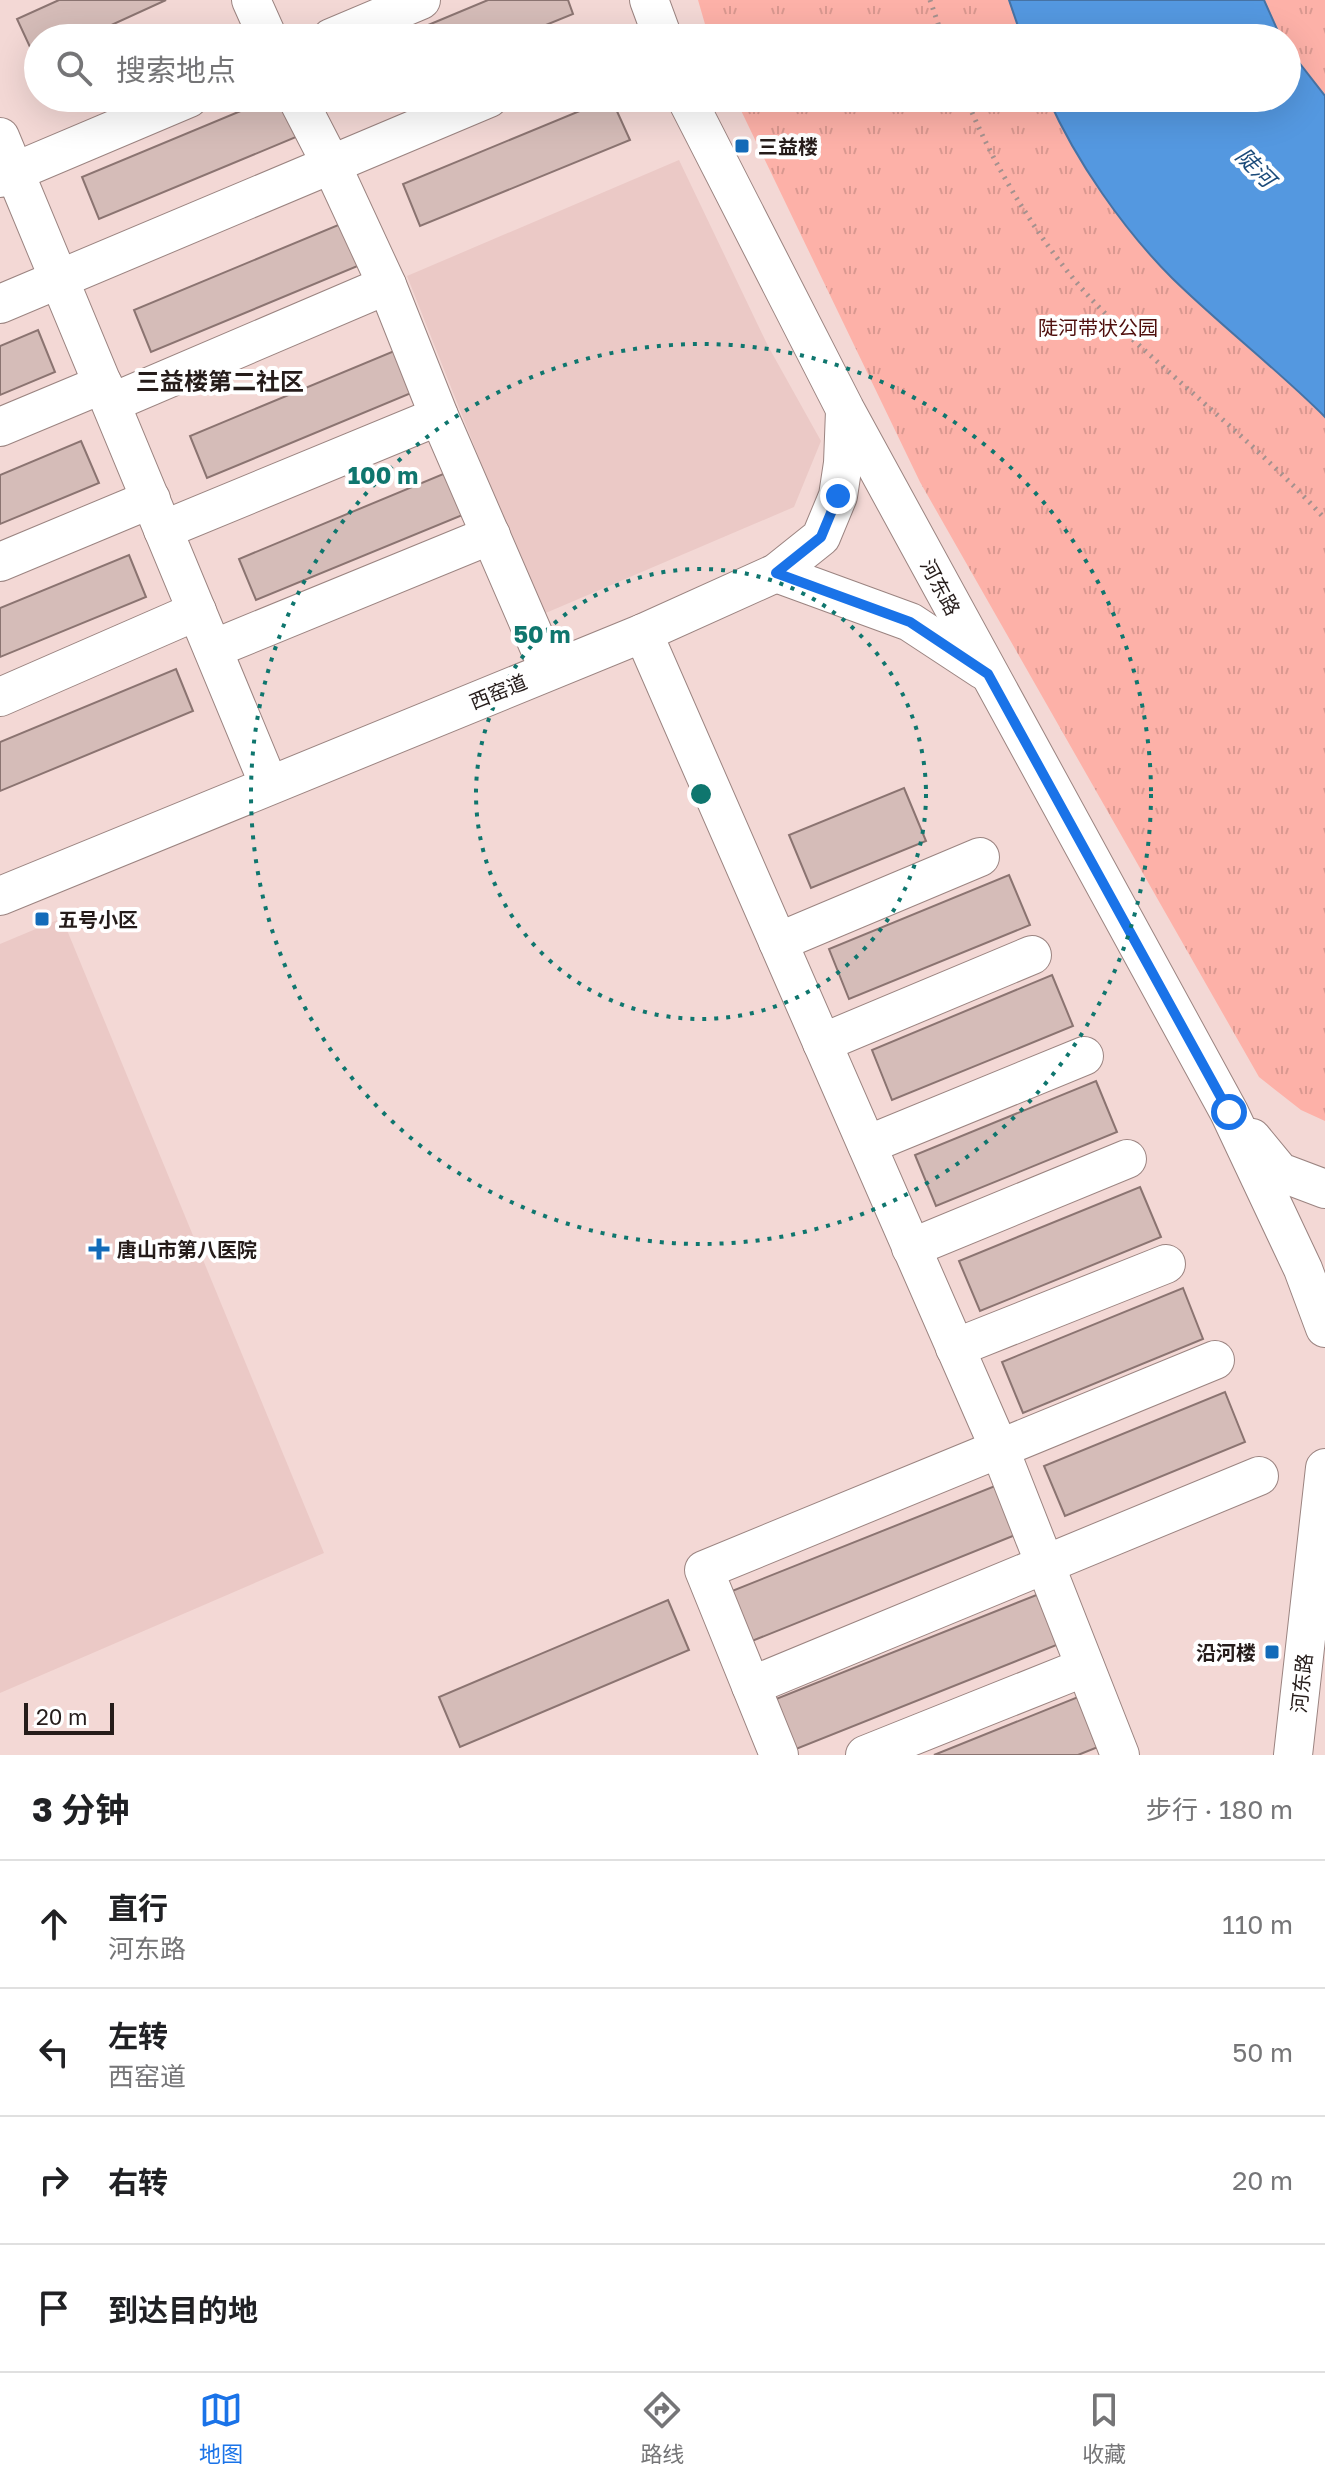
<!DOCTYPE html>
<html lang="zh">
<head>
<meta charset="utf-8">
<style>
  :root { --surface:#fff; --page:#f6f6f6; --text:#202124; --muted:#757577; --line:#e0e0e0; --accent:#1a73e8 }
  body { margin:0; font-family:"Golos Text","Noto Sans SC",sans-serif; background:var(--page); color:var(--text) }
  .scale { position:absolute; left:24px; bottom:20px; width:90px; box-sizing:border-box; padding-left:8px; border:4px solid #251c1a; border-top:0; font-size:22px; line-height:28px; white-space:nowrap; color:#251c1a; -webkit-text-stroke:6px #fff; paint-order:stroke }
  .stop { position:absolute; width:24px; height:24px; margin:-18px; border:6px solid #1a73e8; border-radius:50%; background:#fff }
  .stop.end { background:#1a73e8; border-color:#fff; box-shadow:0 2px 8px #0008 }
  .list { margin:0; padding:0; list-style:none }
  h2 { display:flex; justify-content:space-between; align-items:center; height:104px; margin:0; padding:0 32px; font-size:34px }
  h2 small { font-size:26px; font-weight:400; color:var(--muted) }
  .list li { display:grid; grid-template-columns:52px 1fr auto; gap:24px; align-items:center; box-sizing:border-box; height:128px; padding:0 32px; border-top:2px solid var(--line) }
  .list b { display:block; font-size:30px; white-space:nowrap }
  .list p { margin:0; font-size:26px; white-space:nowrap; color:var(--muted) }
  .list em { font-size:26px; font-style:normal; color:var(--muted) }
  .icon { flex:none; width:44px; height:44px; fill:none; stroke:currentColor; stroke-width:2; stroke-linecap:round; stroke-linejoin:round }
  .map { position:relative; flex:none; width:1325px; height:1755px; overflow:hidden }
  .search { position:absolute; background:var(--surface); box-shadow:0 8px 32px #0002; left:24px; right:24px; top:24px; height:88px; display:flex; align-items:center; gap:20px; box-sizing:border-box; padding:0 28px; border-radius:44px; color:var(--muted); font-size:30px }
  .sheet { height:616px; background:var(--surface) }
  nav { display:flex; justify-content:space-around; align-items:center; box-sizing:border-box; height:112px; border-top:2px solid var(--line); background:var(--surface); font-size:22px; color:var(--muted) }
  nav a { display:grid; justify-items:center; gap:4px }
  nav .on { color:var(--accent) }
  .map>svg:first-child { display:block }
</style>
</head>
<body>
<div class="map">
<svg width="1325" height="1755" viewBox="0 0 1325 1755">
  <defs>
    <pattern id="park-tufts" width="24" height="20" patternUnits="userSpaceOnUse" patternTransform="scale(2)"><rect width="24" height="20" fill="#fdb1a8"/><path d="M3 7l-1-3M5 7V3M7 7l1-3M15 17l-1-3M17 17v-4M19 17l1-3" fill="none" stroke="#d99890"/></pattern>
  </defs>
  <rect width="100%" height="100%" fill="#f3d8d5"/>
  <!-- built -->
  <g fill="#ebc9c6">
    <polygon points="679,160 768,346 821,441 794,507 541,615 407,276"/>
    <polygon points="62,918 324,1553 0,1693 0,944"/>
  </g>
  <!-- park -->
  <polygon fill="url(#park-tufts)" points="698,0 1325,0 1325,1121 1301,1110 1259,1077 920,482 735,98 1287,98 1287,38 709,38"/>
  <!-- water -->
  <g fill="#5498e0" stroke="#4673a5" stroke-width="2">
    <polygon points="1009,0 1264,0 1281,38 1022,38"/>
    <path d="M 1287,47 L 1325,96 L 1325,417 C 1276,368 1221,326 1172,278 C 1123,229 1076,161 1048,98 L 1287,98 Z"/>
  </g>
  <!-- building -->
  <g fill="#d5bcb8" stroke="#8b7471" stroke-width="2">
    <polygon points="59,0 166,0 83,38 38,38 38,59 36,60 17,19"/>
    <polygon points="488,0 568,0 573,14 514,38 397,38"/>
    <polygon points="272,98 294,98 308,132 99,219 82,177"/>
    <polygon points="611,98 630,140 420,226 403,184"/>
    <polygon points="343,223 360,265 151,352 134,310"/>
    <polygon points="38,330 55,372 0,395 0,346"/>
    <polygon points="399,349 416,391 207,478 190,436"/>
    <polygon points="81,441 99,483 0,524 0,475"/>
    <polygon points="448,472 465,514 256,600 239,559"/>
    <polygon points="129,555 146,597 0,657 0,608"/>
    <polygon points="176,669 193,711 0,791 0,742"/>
    <polygon points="904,788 926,841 811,888 789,835"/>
    <polygon points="1009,875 1030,925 849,999 829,949"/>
    <polygon points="1052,975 1073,1026 892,1100 872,1050"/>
    <polygon points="1096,1081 1117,1132 936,1206 915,1155"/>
    <polygon points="1140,1187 1161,1237 980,1311 959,1261"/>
    <polygon points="1183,1288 1203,1339 1023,1413 1002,1362"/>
    <polygon points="1225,1392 1245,1442 1065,1516 1044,1466"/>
    <polygon points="1000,1484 1020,1533 752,1641 732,1591"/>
    <polygon points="1044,1592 1064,1642 796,1749 776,1699"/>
    <polygon points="668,1600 689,1650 460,1747 439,1697"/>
    <polygon points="1083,1695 1103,1745 1078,1755 934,1755"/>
  </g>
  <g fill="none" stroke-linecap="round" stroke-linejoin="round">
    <defs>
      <g id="minor">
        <polyline points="251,0 268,38"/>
        <polyline points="649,0 663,38"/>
        <polyline points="331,38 421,0"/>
        <polyline points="297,98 331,164 387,285 439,416 549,670"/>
        <polyline points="686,98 845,409 1229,1112 1303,1269 1325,1328"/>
        <polyline points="0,137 269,785"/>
        <polyline points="0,178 189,98"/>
        <polyline points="0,304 489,98"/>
        <polyline points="111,403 387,285"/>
        <polyline points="0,427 103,384"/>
        <polyline points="163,530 439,416"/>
        <polyline points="0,562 151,499"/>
        <polyline points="776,573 910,622 983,670"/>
        <polyline points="643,633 1000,1450 1120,1755"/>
        <polyline points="213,649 491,535"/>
        <polyline points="0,697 197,611"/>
        <polyline points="0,896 643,633 776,573 821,537 838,496 843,463 845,411"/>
        <polyline points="778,942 980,857"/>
        <polyline points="822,1043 1032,955"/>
        <polyline points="1252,1138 1280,1172 1325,1189"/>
        <polyline points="867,1145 1084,1056"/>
        <polyline points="911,1248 1127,1159"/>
        <polyline points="955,1348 1166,1264"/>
        <polyline points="751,1686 1259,1476"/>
        <polyline points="779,1755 704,1570 1215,1360"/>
        <polyline points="865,1755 1085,1667"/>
        <polyline points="1293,1755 1325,1468"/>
      </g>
    </defs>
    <!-- minor casing -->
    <use href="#minor" stroke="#9b8481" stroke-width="40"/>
    <!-- path -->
    <g stroke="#a5918e" stroke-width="5" stroke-dasharray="2 6" stroke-linecap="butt">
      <polyline points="930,0 943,38"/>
      <path d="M 966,98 C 996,173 1053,265 1112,320 C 1182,387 1260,447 1325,519"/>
    </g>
    <!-- minor -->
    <use href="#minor" stroke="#fff" stroke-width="38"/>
  </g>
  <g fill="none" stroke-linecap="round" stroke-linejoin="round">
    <!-- route -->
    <polyline stroke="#1a73e8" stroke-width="10" points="838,496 821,537 776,573 910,622 988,674 1229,1112"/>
  </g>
  <!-- distance rings -->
  <g fill="none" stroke="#0f766e" stroke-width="4" stroke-dasharray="4 8">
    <circle cx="701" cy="794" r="225"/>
    <circle cx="701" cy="794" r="450"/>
  </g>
  <!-- markers -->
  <g fill="#136bb9" stroke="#fff" stroke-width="3">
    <rect x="734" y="138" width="16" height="16" rx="4"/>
    <rect x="34" y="911" width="16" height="16" rx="4"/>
    <path d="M95 1237h8v8h8v8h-8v8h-8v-8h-8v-8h8z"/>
    <rect x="1264" y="1644" width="16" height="16" rx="4"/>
  </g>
  <g text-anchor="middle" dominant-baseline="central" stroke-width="8" stroke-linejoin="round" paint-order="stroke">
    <!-- poi labels -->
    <g font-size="20" font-weight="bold" fill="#251c1a" stroke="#fff" text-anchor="start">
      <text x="758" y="146">三益楼</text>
      <text x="58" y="919">五号小区</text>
      <text x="117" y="1249">唐山市第八医院</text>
      <text x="1256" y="1652" text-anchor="end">沿河楼</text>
    </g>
    <!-- park labels -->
    <g font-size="20" fill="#4f0f0d" stroke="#fff">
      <text x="1098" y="327">陡河带状公园</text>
    </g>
    <!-- street labels -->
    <g font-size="20" fill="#251c1a" stroke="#fff">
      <text transform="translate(941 587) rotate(62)">河东路</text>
      <text transform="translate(498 691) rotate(-22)">西窑道</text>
      <text transform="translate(1301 1683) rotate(-84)">河东路</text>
    </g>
    <!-- water labels -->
    <g font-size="22" font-style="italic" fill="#1b4b7a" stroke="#fff">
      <text transform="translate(1256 167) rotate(45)">陡河</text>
    </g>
    <!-- quarter labels -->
    <g font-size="24" font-weight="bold" fill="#251c1a" stroke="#fff">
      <text x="220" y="380">三益楼第二社区</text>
    </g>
  </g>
  <circle cx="701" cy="794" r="12" fill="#0f766e" stroke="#fff" stroke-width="4"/>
  <g font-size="24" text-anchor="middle" font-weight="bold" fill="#0f766e" stroke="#fff" stroke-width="8" stroke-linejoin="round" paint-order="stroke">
    <text x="383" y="484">100 m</text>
    <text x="542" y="643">50 m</text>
  </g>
</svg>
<div class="scale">20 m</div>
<div class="stop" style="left:1229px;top:1112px"></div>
<div class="stop end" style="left:838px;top:496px"></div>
<div class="search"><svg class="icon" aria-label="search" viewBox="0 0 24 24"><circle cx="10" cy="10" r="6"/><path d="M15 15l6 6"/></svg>搜索地点</div>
</div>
<section class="sheet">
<h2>3 分钟<small>步行 · 180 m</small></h2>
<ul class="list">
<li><svg class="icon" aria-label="ahead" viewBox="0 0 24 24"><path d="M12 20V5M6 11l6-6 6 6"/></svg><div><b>直行</b><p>河东路</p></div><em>110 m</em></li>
<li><svg class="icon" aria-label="left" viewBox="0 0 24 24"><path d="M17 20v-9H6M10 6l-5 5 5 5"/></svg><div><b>左转</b><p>西窑道</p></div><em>50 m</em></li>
<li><svg class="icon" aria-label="right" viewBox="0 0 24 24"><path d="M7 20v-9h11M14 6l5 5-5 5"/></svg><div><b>右转</b></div><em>20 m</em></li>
<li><svg class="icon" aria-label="arrive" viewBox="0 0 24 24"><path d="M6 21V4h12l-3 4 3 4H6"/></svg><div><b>到达目的地</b></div></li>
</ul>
</section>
<nav>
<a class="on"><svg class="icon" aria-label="map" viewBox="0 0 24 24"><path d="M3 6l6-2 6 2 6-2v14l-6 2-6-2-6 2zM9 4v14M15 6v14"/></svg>地图</a>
<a><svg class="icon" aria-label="directions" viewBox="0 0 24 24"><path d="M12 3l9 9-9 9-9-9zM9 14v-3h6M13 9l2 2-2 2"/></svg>路线</a>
<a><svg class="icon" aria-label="saved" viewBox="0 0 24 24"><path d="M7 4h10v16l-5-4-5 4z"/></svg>收藏</a>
</nav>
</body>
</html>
